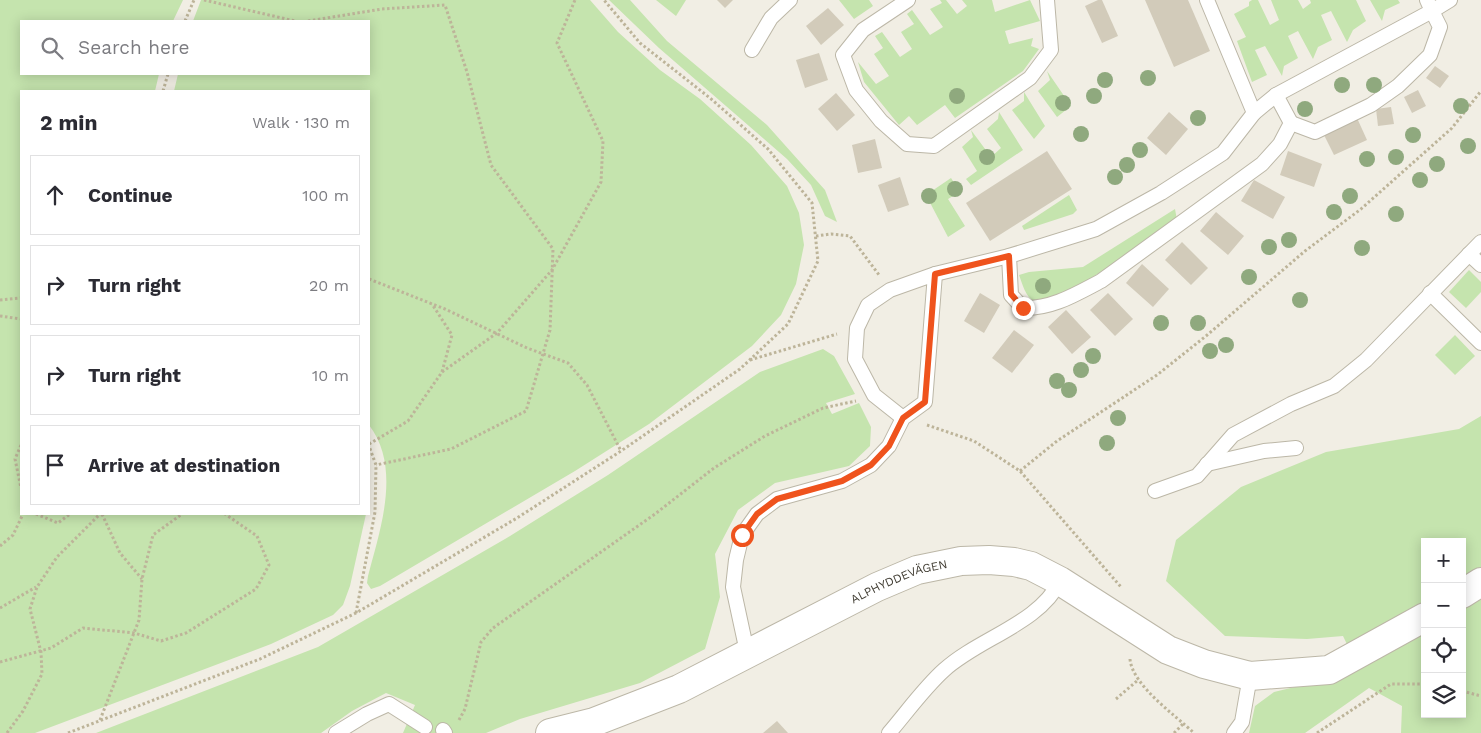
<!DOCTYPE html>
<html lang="en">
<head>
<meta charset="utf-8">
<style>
  :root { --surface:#fff; --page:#f7f7f7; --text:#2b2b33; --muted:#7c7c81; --line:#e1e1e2 }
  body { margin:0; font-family:"Work Sans",sans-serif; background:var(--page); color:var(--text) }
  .controls { position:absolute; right:15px; bottom:15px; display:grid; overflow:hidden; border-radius:0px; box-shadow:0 2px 12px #0003 }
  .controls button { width:45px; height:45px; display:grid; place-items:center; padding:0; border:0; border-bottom:1px solid var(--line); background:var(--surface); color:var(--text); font:25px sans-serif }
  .stop { position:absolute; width:15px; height:15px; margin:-11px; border:4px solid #ef531d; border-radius:50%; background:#fff }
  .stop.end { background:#ef531d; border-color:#fff; box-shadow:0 1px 5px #0008 }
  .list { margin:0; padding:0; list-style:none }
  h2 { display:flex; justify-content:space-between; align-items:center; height:65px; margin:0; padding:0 20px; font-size:21px }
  h2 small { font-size:16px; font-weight:400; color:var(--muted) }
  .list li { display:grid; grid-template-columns:32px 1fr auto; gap:15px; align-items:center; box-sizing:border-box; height:80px; margin:0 10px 10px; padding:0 10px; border:1px solid var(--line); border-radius:0px }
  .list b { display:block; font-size:19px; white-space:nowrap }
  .list em { font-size:16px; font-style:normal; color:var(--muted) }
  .icon { flex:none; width:28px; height:28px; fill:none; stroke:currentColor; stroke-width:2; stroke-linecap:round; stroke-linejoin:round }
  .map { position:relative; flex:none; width:1481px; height:733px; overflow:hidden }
  .search { position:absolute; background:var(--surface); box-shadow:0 2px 12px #0003; left:20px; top:20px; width:350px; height:55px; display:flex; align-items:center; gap:12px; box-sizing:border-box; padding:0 18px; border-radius:0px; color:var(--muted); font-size:19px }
  .panel { position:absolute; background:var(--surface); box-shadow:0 2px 12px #0003; left:20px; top:90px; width:350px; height:425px; border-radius:0px }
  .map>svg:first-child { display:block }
</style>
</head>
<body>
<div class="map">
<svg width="1481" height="733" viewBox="0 0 1481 733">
  <rect width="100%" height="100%" fill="#f1eee4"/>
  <!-- green -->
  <g fill="#c5e4ae" fill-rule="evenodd">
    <polygon points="0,0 183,0 173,21 21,21 21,74 159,74 155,91 21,91 21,514 366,514 350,586 343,605 333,615 271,644 35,733 0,733"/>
    <path d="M 201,0 L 590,0 L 618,32 L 660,70 L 700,99 L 751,145 L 787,186 L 799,213 L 804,245 L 796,284 L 781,315 L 752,346 L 649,424 L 575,471 L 380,586 L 371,589 L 367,583 L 368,576 C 380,530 402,468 369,425 L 369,91 L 174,91 L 178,74 L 369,74 L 369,21 L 193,21 Z"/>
    <polygon points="609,0 630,0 667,41 767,125 825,190 837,222 825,216 811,185 787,159 659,48"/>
    <polygon points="656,0 686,0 676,16"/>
    <polygon points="839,0 869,0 873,6 854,19"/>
    <polygon points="940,0 946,0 957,14 967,6 962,0 992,0 995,12 1030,0 1040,21 1005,31 1009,44 1033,38 1031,46 1039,49 1023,71 955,118 945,105 917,125 909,116 899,125 864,82 858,62 876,84 889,76 874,54 883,48 875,36 882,32 900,57 912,49 901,32 914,24 907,14 912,10 930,35 943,27 930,9 942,3"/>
    <polygon points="1252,0 1258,0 1270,25 1279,20 1271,0 1298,0 1303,9 1311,3 1310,0 1356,0 1366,21 1353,30 1347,42 1331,11 1321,15 1332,40 1318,47 1313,59 1298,31 1288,36 1298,58 1284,66 1282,76 1265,46 1255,50 1267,75 1252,82 1237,41 1246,37 1234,14 1249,6 1249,2"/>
    <polygon points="1370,0 1398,0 1400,3 1385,10 1382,21"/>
    <polygon points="1047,71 1071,106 1057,117 1038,91 1050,80"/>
    <polygon points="1024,92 1045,126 1034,139 1012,110 1024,101"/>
    <polygon points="999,112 1023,150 971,185 966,179 977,171 962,147 973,137 971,130 991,157 1001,148 987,129 998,119"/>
    <polygon points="951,178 960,192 948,199 965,226 948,237 926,195"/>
    <polygon points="1069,195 1077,210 1073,214 1024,230 1022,226"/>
    <path d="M 1175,209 L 1177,220 C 1156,235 1055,309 1034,301 C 1026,298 1022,283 1019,275 L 1029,272 L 1083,267 Z"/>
    <polygon points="1469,270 1481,282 1481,292 1466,308 1449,292"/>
    <polygon points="1455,335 1475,356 1455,375 1435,355"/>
    <polygon points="823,349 834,356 855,394 826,403 832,414 859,403 871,427 870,446 849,466 775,483 738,510 715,554 720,597 705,649 640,683 520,719 486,733 403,733 415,705 386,693 352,711 321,733 96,733 318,647 505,539 608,475 760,372"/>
    <path d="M 1481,416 L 1481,733 L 1401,733 L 1402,706 L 1369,688 L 1305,733 L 1249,733 L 1255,706 L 1274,692 L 1332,678 L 1357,665 L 1343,636 L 1307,639 L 1225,636 L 1166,581 L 1176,540 L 1241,487 L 1326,452 L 1459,429 ZM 1425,542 L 1462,542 L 1462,714 L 1425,714 Z"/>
  </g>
  <!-- building -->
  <g fill="#d2cbba">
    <polygon points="717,0 733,0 725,8"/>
    <polygon points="1098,0 1102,0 1118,36 1102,43 1085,6"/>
    <polygon points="1145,0 1188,0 1210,51 1174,67"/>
    <polygon points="828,8 844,25 821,45 806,26"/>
    <polygon points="819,53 828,80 805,88 796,60"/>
    <polygon points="1435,66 1449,76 1440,88 1426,78"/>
    <polygon points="1418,90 1426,106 1412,113 1404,97"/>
    <polygon points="836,93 855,115 837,131 818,109"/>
    <polygon points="1391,107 1394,124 1378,126 1376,109"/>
    <polygon points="1169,112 1188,129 1166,155 1147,138"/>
    <polygon points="1357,118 1367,140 1334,155 1323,133"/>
    <polygon points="875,139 882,168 858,173 852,145"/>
    <polygon points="1047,151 1072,189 990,241 966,203"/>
    <polygon points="1288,151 1322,164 1314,187 1280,175"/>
    <polygon points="900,177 909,205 888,212 878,185"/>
    <polygon points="1254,180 1285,197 1273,219 1241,201"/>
    <polygon points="1216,212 1244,236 1228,255 1200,231"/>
    <polygon points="1182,242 1208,268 1191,285 1165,260"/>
    <polygon points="1142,264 1169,289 1153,307 1126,283"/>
    <polygon points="980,293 1000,305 984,333 964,321"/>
    <polygon points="1108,293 1133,319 1115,336 1090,310"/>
    <polygon points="1066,310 1091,337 1072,354 1048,327"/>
    <polygon points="1014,330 1034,345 1012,373 992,358"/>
    <polygon points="777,721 788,733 763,733"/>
  </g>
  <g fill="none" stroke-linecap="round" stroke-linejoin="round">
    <defs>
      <g id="service">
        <polyline points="908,0 863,30 843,55 856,90 881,121 907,144 934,146 1030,78 1051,50 1047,0"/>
        <polyline points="752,50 771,18 790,0"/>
        <polyline points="1254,113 1276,95 1432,11 1427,0"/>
        <polyline points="1291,123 1315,132 1371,105 1398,86 1430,55 1440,27 1432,11 1450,0"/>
        <polyline points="1469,254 1481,265"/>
        <path d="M 1009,256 L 1011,295 L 1023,308 C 1052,309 1076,294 1101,281 L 1262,164 L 1280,144 L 1291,123 L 1276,95"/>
        <polyline points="935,274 1009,256 1096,229 1161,193 1223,153 1254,113 1207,0"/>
        <polyline points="1430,293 1481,343"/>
        <polyline points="1207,464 1264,451 1296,448"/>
        <polyline points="1155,491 1197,476 1233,435 1291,404 1334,386 1366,360 1481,242"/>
        <polyline points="747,652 733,587 736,560 742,535 757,514 777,499 842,481 871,465 889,446 903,418 925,402 935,274 890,290 868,305 857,328 855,359 874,395 903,418"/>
        <polyline points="443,730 445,733"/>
        <polyline points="336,733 367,714 389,704 425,727"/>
        <path d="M 889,733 C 907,712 924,688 944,670 C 979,638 1039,624 1060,581"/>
        <polyline points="1234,733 1242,722 1250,676"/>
      </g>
      <g id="minor">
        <polyline points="1462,594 1481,582"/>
        <path id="s1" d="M 550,733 L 594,722 L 679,689 L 877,587 L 917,570 L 961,561 L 989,560 L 1014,562 L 1031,566 L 1060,581 L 1168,650 L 1204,664 L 1250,676 L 1329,670 L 1425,617"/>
      </g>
    </defs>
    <!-- service casing -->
    <use href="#service" stroke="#bcb7a7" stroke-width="16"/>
    <!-- minor casing -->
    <use href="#minor" stroke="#bcb7a7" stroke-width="30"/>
    <!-- path -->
    <g stroke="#bdb499" stroke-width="3" stroke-dasharray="2.5 2.5" stroke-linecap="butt">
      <polyline points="204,0 295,21"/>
      <polyline points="185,21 194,0"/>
      <polyline points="308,21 382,9 445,5 467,72 491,165 553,249 550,330 526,411 451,449 376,465"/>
      <polyline points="163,91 168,74"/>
      <polyline points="816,236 831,234 850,236 879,275"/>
      <polyline points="369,279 445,309 527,348 568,363 587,385 621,451"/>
      <polyline points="0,300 21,298"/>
      <polyline points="0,316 21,319"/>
      <polyline points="750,360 837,334"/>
      <polyline points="442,372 497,333 552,270 601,182 603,141 557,43 575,0"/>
      <polyline points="927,425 974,441 1020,471 1121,587"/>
      <polyline points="369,444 408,421 442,372 452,335 432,304"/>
      <polyline points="21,445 15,459 21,488"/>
      <polyline points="1020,471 1057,441 1157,375 1206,336 1305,251 1361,209 1452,128 1481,91"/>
      <polyline points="36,514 58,523 70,514"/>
      <polyline points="102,514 120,553 142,579"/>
      <polyline points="0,546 13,535 23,514"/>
      <polyline points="0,608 36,587"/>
      <polyline points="356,613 375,512 376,465 369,446"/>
      <path d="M 1130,659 C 1132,685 1175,715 1194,733"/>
      <polyline points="0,662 51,648 83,628 134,633 161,641 186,633 256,589 269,565 257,536 225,514"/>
      <polyline points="1462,691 1481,696"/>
      <polyline points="1116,699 1138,680"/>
      <polyline points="100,720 139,620 142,579 153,535 182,514"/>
      <polyline points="459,720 465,709 481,642 493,628 655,514 714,468 765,436 823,408 856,401"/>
      <polyline points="7,733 23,711 42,674 41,652 30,609 37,587 57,557 100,514"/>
      <polyline points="68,733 260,659 356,613 517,518 621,451 740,369 788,324 818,261 812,203 768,149 710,98 640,43 604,0"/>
      <polyline points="1174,733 1184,723"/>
      <polyline points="1317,733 1391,684 1425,684"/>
    </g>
    <!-- service -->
    <use href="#service" stroke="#fff" stroke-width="14"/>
    <!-- minor -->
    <use href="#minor" stroke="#fff" stroke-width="28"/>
  </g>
  <!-- trees -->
  <g fill="#8fa97e">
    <circle cx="1148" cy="78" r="8"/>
    <circle cx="1105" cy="80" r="8"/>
    <circle cx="1342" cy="85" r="8"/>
    <circle cx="1374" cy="85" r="8"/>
    <circle cx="957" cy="96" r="8"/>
    <circle cx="1094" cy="96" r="8"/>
    <circle cx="1063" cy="103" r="8"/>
    <circle cx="1461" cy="106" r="8"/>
    <circle cx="1305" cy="109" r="8"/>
    <circle cx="1198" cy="118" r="8"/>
    <circle cx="1081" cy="134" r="8"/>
    <circle cx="1413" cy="135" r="8"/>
    <circle cx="1468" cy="146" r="8"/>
    <circle cx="1140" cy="150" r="8"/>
    <circle cx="987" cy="157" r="8"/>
    <circle cx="1396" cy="157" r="8"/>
    <circle cx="1367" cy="159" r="8"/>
    <circle cx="1437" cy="164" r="8"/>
    <circle cx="1127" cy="165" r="8"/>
    <circle cx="1115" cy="177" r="8"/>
    <circle cx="1420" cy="180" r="8"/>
    <circle cx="955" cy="189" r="8"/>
    <circle cx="929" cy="196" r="8"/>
    <circle cx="1350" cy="196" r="8"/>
    <circle cx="1334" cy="212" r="8"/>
    <circle cx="1396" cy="214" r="8"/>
    <circle cx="1289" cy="240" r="8"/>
    <circle cx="1269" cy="247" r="8"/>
    <circle cx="1362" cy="248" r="8"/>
    <circle cx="1249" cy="277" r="8"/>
    <circle cx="1043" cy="286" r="8"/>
    <circle cx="1300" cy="300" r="8"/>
    <circle cx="1161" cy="323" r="8"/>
    <circle cx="1198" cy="323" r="8"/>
    <circle cx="1226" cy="345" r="8"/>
    <circle cx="1210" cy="351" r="8"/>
    <circle cx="1093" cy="356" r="8"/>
    <circle cx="1081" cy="370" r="8"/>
    <circle cx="1057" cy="381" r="8"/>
    <circle cx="1069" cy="390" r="8"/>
    <circle cx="1118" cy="418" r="8"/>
    <circle cx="1107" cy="443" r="8"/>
  </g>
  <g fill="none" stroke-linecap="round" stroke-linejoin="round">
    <!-- route -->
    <polyline stroke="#ef531d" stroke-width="6" points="742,535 757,514 777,499 842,481 871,465 889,446 903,418 925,402 935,274 1009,256 1011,294 1023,308"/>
  </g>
  <g text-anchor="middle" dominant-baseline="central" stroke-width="4" stroke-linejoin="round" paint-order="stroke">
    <!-- street labels -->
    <g font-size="12" fill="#423e34" stroke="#fff">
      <text stroke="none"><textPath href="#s1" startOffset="382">ALPHYDDEVÄGEN</textPath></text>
    </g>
  </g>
</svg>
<div class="controls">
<button>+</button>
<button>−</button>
<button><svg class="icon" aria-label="locate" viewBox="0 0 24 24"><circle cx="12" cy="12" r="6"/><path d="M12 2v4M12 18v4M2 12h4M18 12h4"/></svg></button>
<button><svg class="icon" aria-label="layers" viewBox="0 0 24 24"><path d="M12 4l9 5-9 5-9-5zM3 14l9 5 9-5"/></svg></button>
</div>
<div class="stop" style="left:742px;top:535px"></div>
<div class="stop end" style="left:1023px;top:308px"></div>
<div class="search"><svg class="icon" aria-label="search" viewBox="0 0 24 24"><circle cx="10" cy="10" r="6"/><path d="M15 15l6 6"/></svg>Search here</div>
<section class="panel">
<h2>2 min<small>Walk · 130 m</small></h2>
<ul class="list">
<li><svg class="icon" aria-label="ahead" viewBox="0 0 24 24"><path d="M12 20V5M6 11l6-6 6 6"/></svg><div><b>Continue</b></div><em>100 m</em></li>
<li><svg class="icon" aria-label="right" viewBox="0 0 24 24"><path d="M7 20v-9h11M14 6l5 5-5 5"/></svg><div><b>Turn right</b></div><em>20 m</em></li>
<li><svg class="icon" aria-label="right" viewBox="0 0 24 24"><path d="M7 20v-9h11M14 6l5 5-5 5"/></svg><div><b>Turn right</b></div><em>10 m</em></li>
<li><svg class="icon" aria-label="arrive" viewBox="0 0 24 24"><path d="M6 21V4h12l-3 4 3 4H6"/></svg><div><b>Arrive at destination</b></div></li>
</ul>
</section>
</div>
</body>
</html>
